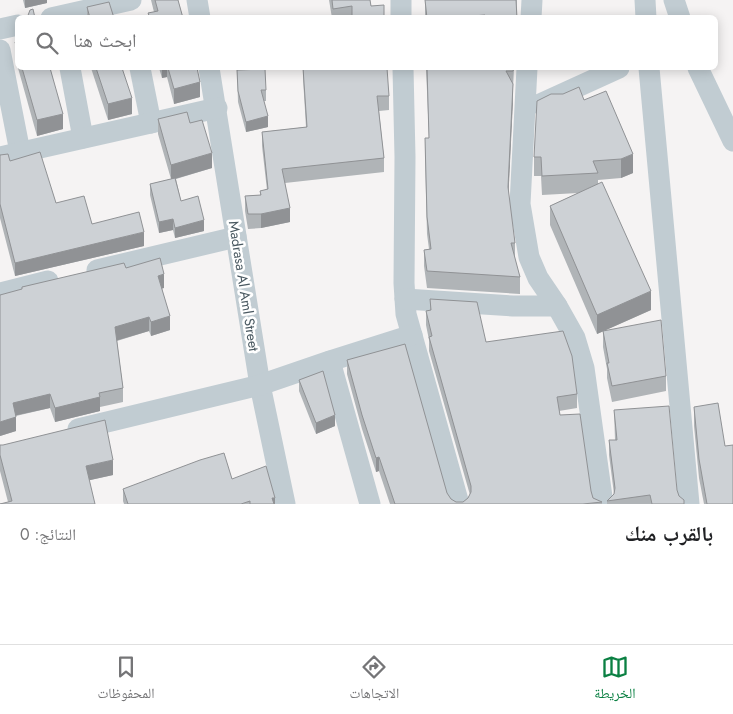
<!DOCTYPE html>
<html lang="ar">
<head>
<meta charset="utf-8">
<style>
  :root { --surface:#fff; --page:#f6f6f6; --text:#202124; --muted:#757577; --line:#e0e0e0; --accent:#0b8043 }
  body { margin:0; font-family:Jost,"Noto Naskh Arabic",sans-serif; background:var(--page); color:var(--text); direction:rtl }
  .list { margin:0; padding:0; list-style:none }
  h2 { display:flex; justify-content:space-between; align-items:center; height:65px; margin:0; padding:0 20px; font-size:21px }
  h2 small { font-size:16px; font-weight:400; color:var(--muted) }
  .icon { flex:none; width:28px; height:28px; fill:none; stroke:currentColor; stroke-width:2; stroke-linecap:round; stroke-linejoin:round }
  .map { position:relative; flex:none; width:733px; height:504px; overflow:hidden; direction:ltr }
  .search { position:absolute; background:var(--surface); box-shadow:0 2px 12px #0003; left:15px; right:15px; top:15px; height:55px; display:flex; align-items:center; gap:12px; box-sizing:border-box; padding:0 18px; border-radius:8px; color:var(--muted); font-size:19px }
  .sheet { height:140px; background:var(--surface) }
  nav { display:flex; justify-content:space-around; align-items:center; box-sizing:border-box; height:70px; border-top:1px solid var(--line); background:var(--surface); font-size:14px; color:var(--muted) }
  nav a { display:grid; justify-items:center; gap:2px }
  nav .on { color:var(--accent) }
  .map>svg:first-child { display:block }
</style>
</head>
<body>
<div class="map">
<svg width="733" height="504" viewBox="0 0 733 504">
  <rect width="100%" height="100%" fill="#f5f3f3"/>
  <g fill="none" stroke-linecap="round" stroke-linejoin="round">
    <!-- minor -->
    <g stroke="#c1ccd2" stroke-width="21">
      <polyline points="197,0 200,18"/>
      <polyline points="401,0 401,18"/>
      <polyline points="645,0 646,18"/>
      <polyline points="674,0 680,18"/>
      <polyline points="51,18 131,0"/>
      <polyline points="531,18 532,0"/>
      <polyline points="0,29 18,25"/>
      <polyline points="0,50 20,152"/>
      <polyline points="70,68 83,138"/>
      <polyline points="140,68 151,123"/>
      <polyline points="209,68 260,385 285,504"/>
      <polyline points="403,68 405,157 404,283 406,314 459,504"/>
      <polyline points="527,68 520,204 529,257 538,278 557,306 575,338 584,368 603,504"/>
      <polyline points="649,68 689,504"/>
      <polyline points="698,68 733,141"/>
      <polyline points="540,104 619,68"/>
      <polyline points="0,157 217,108"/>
      <polyline points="97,270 236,237"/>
      <polyline points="0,293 48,281"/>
      <polyline points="405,299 513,306 557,306"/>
      <polyline points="330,361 370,504"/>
      <polyline points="78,429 260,385 330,361 412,335"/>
    </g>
  </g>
  <!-- wall -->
  <g fill="#b0b4b7">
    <polygon points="23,0 47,0 47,3 25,8"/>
    <polygon points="151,0 178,0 183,18 148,18 148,13 154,12"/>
    <polygon points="329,0 370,0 371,6 384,18 332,18"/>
    <rect x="425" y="0" width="92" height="18"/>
    <polygon points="87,7 114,18 87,18"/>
    <polygon points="18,41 18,67 15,57 15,42"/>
    <polygon points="18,68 50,68 63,129 37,136"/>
    <polygon points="91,68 122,68 132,114 108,120"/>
    <polygon points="159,68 197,68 200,97 174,104 167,77 162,78"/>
    <polygon points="303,68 389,96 389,110 379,111 384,158 384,172 285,183 290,222 261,228 248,229 245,211 245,196 260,195 260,191 267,190 262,146 262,132 306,127 303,78"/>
    <polygon points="426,68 514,68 513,88 508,191 515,243 515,259 520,277 520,294 427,288 424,266 424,250 429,249 427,234 425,155 425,138 429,138"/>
    <polygon points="237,70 266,90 266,101 264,101 268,127 246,132 238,102"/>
    <polygon points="584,100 633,173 621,178 598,180 598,184 651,310 597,334 550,225 550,206 578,193 542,195 541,176 534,176 534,157"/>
    <polygon points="158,119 190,123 212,168 176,179 181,201 204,231 175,238 173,230 159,233 150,195 150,184 171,179 158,134"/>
    <polygon points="0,155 10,161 56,203 92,224 144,246 15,276 0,218"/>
    <polygon points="126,268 164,288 162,288 170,330 151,336 149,331 117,341 123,388 123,402 100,407 100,411 55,422 50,408 16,416 16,431 0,436 22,287"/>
    <polygon points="430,299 486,342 577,394 577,408 559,411 560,415 593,498 602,502 602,504 390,504 379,471 376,472 362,429 347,374 347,360 451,499 456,502 463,502 468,498 470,495 429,351 429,340 426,325 426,311 430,310"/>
    <polygon points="603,331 666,376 666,391 612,402 607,378 607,369 603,347"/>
    <polygon points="299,380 335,426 316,434 299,391"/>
    <polygon points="694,407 725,446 733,504 704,504 699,478 694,426"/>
    <polygon points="614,410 677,490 679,496 684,504 607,504 607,501 614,494 609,455 609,440 615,440"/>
    <polygon points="0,445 113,475 90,480 8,502 0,471"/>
    <polygon points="232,479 275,504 124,504 123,501 123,489"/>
  </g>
  <!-- shaded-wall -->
  <g fill="#909295">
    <polygon points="25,0 47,0 47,3 25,8"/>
    <polygon points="162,68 167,68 167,77 162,78"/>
    <polygon points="200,82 200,97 174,104 174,89"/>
    <polygon points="513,84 513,101 508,204 508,187"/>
    <polygon points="132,98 132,114 108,120 108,104"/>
    <polygon points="63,114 63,129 37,136 37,120"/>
    <polygon points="268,116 268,127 246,132 246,122"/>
    <polygon points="212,153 212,168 171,180 171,165"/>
    <polygon points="633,154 633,173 621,178 621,159"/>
    <polygon points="290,208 290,222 261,228 261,214"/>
    <polygon points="173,219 173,230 159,233 159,222"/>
    <polygon points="204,220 204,231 175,238 175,228"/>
    <polygon points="144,232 144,246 15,276 15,263"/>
    <polygon points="164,274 164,288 158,290 158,276"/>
    <polygon points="651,291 651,310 597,334 597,315"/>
    <polygon points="170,316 170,330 151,336 151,322"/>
    <polygon points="149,317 149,331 115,341 115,327"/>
    <polygon points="50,394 50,408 13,416 13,403"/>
    <polygon points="100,397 100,411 55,422 55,408"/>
    <polygon points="335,415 335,426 316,434 316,423"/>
    <polygon points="16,417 16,431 0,436 0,422"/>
    <polygon points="379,457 379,471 376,472 376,458"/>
    <polygon points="113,460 113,475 86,481 86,466"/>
    <rect x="272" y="498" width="3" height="6"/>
  </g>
  <!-- building -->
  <g fill="#cdd1d5" stroke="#909295">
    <polygon points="155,0 178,0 183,18 150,18 148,13 158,11"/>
    <polygon points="332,0 370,0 371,6 384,5 384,18 352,18 352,6 333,9"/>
    <polygon points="425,0 516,0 517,18 485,18 485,15 449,18 427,18"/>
    <polygon points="109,2 114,18 90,18 87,7"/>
    <polygon points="33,9 35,18 27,18 30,10"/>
    <polygon points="18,41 18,52 15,42"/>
    <polygon points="22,68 50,68 63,114 37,120"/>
    <polygon points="96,68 122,68 132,98 108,104"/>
    <polygon points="168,68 197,68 200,82 174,89"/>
    <polygon points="303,68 387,68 389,96 377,96 384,158 282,169 290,208 261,214 248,214 245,196 261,195 260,191 268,189 262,132 307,127"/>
    <polygon points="427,68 514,68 513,71 506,71 513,84 508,187 515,243 511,243 520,277 427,271 424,250 431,249 427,217 425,138 429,138"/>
    <polygon points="265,69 266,90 261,90 268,116 246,122 238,91 237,70"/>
    <polygon points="579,87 584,100 606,91 633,154 621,159 593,161 598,173 542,176 541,157 534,157 537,101 551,94 563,94"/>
    <polygon points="187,112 190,123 202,120 212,153 171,165 158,119"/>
    <polygon points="40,152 56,203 84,196 92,224 139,212 144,232 15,263 0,204 0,155 8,154 10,161"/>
    <polygon points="175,178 181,201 198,196 204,220 175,228 173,219 159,222 150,184"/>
    <polygon points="602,182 651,291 597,315 550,206"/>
    <polygon points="160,258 164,274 158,276 170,316 151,322 149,317 115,327 123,388 99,393 100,397 55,408 50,394 13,403 16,417 0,422 0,295 22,289 22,287 124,263 126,268"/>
    <polygon points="430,299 477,302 486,342 563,331 572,356 577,394 557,397 560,415 580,414 591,491 593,498 602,502 583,504 395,504 379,457 376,458 362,415 347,360 405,344 447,493 451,499 456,502 463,502 468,498 471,492 471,486 429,337 432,336 426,311 431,310"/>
    <polygon points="661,320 666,376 612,386 607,363 609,363 603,331"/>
    <polygon points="323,371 335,415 316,423 299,380"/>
    <polygon points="718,403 725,446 733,445 733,504 707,504 699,459 694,407"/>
    <polygon points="669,406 677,490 679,496 684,500 684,504 652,504 650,495 607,501 614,494 615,488 609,440 617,440 614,410"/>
    <polygon points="105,420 113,460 86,466 95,504 0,504 12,501 0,455 0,445 3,445"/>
    <polygon points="224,453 232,479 266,466 275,498 272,498 274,504 250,504 250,501 241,504 128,504 123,489 200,460"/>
  </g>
  <g text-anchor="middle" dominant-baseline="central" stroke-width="5" stroke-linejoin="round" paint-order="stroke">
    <!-- street labels -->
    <g font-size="14" fill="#4a5961" stroke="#fff">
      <text transform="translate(244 286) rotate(81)">Madrasa Al Aml Street</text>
    </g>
  </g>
</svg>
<div class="search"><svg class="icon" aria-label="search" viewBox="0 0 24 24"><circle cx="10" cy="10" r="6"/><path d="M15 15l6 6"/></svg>ابحث هنا</div>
</div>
<section class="sheet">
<h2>بالقرب منك<small>النتائج: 0</small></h2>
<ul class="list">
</ul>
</section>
<nav>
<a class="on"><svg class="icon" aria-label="map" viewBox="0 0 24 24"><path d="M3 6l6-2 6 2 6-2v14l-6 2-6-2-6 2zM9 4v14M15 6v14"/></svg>الخريطة</a>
<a><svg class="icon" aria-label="directions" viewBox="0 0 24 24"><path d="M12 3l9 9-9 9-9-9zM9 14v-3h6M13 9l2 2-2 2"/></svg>الاتجاهات</a>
<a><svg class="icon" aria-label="saved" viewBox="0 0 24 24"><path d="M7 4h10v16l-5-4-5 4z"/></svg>المحفوظات</a>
</nav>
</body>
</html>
